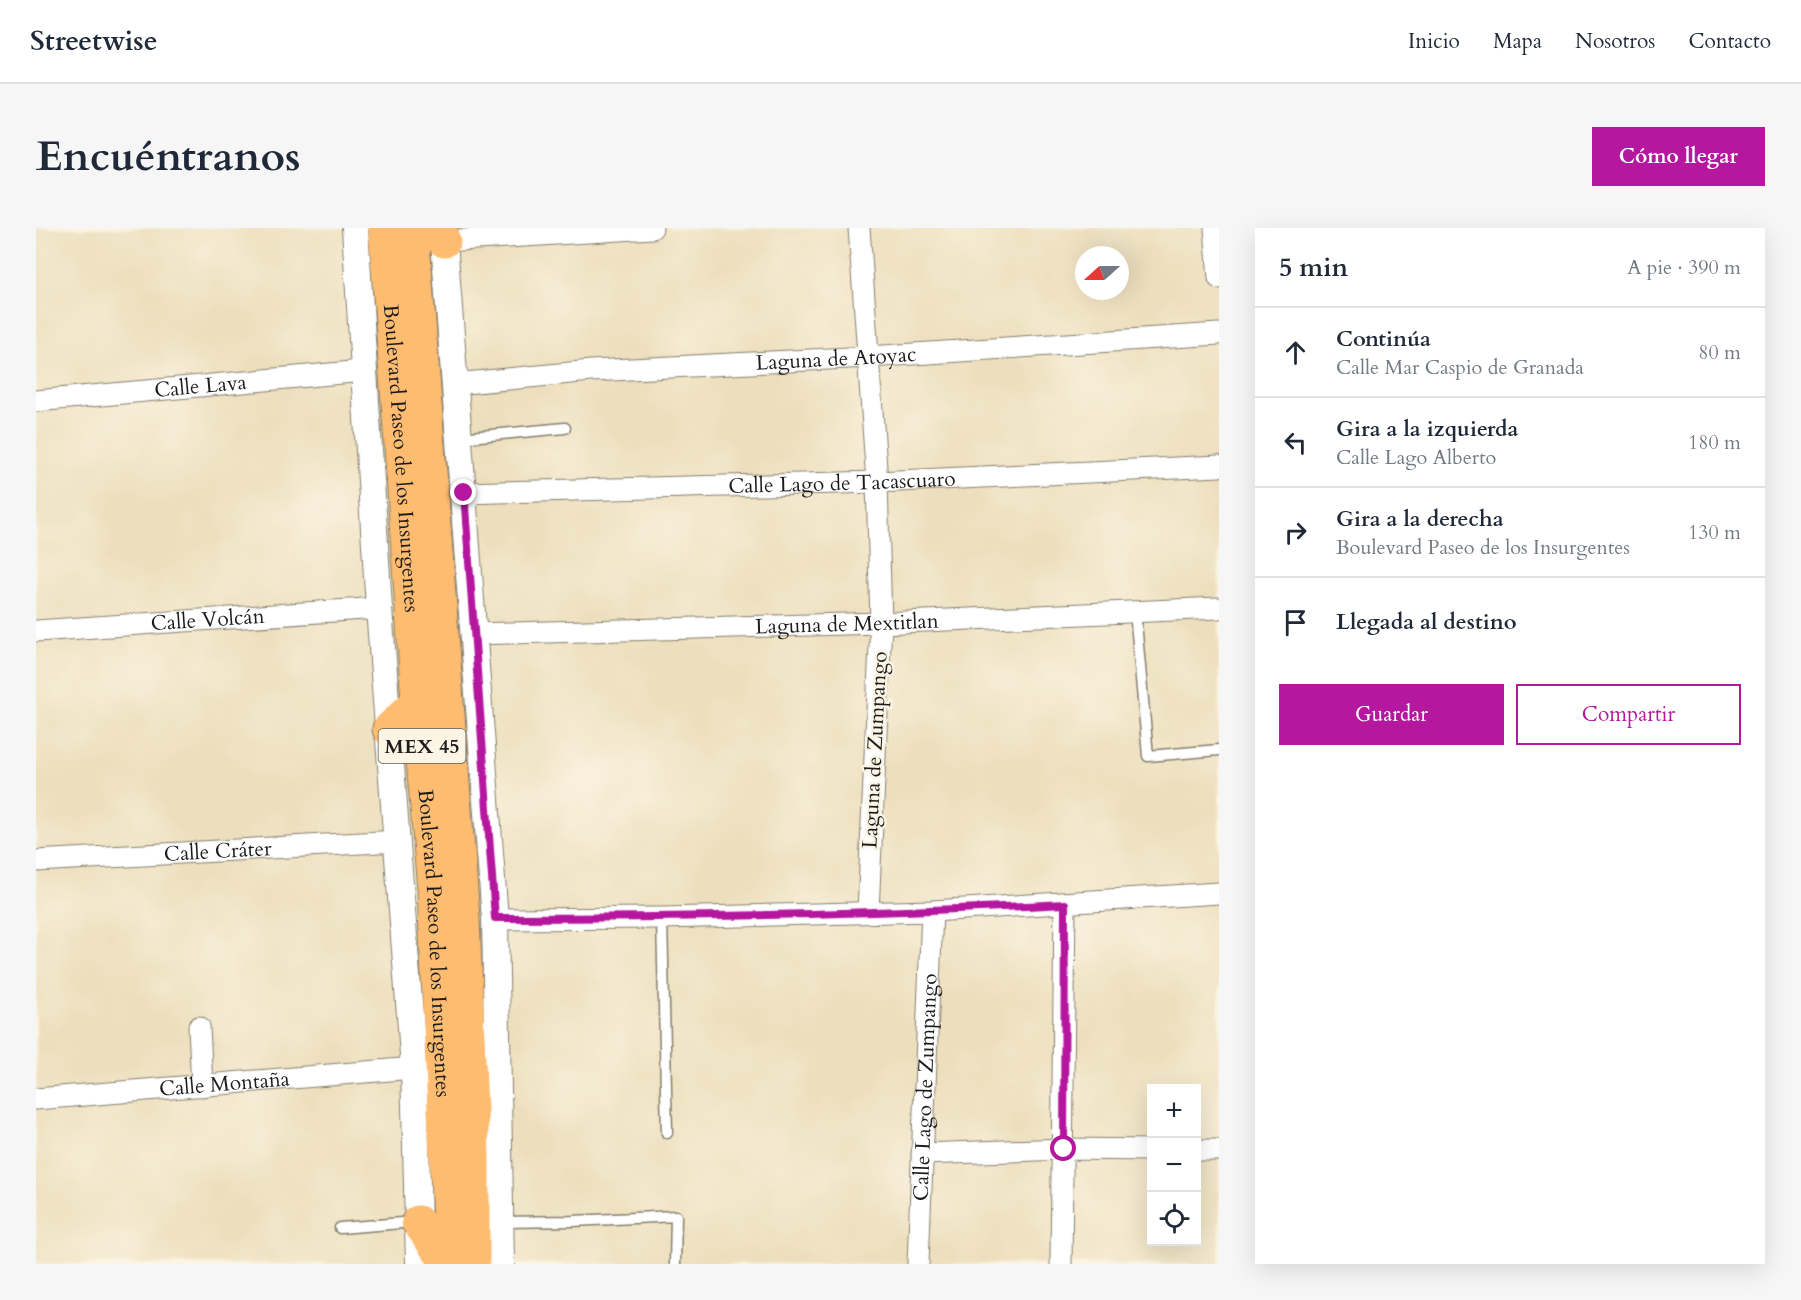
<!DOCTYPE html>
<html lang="es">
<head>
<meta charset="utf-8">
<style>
  :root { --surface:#fff; --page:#f6f6f7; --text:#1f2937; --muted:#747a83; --line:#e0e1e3; --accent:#b5179e }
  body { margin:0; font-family:Cardo,serif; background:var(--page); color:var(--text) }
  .controls { position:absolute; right:18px; bottom:18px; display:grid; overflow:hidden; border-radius:0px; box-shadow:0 6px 24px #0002 }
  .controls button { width:54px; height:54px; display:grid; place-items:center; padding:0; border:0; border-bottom:2px solid var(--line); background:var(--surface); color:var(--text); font:30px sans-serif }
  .compass { position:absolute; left:1039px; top:18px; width:54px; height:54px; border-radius:50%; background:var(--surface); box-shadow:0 6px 24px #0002; rotate:249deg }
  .stop { position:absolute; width:18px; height:18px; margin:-14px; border:4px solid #b5179e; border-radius:50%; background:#fff }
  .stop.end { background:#b5179e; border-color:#fff; box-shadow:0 2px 6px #0008 }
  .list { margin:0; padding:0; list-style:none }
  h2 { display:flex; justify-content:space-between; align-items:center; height:78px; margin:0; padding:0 24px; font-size:26px }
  h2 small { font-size:20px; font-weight:400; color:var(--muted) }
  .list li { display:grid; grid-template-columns:39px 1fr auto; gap:18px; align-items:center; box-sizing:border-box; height:90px; padding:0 24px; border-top:2px solid var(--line) }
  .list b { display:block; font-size:22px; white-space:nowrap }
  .list p { margin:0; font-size:20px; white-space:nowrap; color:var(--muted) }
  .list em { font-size:20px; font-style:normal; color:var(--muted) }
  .actions { display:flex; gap:12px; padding:18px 24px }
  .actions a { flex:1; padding:14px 0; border:2px solid var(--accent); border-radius:0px; text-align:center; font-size:21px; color:var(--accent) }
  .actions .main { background:var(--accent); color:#fff }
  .icon { flex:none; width:33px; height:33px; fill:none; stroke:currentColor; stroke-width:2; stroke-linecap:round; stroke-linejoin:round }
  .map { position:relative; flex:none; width:1183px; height:1036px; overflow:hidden; border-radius:0px }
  header { display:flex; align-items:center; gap:36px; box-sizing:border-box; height:84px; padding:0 30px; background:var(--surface); border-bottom:2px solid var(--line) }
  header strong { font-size:28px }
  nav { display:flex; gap:33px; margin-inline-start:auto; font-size:21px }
  .intro { display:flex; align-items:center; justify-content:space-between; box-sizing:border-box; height:144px; padding:0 36px }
  h1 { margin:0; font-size:42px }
  .button { padding:15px 27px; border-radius:0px; background:var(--accent); color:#fff; font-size:21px; font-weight:700 }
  main { display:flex; gap:36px; padding:0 36px }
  aside { flex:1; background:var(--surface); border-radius:0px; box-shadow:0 6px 24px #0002 }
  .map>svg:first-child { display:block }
</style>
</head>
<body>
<header>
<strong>Streetwise</strong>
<nav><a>Inicio</a><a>Mapa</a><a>Nosotros</a><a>Contacto</a></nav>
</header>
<div class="intro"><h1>Encuéntranos</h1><a class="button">Cómo llegar</a></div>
<main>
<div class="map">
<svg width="1183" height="1036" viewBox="0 0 1183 1036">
  <rect width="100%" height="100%" fill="#fcf5e5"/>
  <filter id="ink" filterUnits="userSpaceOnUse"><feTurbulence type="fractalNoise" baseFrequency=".0167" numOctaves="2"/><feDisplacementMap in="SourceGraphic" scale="12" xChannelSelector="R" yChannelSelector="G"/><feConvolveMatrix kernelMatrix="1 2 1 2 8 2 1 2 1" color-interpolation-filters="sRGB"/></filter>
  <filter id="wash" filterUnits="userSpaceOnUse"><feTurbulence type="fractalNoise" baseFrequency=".008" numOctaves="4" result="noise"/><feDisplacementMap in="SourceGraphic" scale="24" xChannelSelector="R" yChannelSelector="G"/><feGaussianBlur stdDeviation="1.35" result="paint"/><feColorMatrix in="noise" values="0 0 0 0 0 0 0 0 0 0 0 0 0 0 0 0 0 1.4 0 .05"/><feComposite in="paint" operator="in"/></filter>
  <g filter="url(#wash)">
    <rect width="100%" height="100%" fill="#eddfbd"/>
  </g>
  <g filter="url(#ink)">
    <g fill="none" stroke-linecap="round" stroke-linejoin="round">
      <defs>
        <g id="service">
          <polyline points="423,210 529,200"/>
          <polyline points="1099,383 1112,528 1183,522"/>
          <polyline points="626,690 631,905"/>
          <polyline points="464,994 537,993 640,988 639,1036"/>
          <polyline points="304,1000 378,994"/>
        </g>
        <g id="minor">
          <polyline points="823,0 841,254 845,395 832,684"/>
          <polyline points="1179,0 1183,50"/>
          <polyline points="408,13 616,0"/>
          <path id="s1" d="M 419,156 L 555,143 L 832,129 L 1183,106"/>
          <path id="s2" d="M 0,173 L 327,143"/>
          <path id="s3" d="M 428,265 L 841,254 L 1183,238"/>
          <path id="s4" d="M 0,403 L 343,380"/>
          <path id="s5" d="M 437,406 L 845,395 L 1183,380"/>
          <path id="s6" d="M 0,633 L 362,613"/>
          <polyline points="459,691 626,690 896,683 1183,665"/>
          <polyline points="163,799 166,858"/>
          <path id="s7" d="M 0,871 L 378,840"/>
          <polyline points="1160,922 1183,922"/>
          <polyline points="886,926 1028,921 1116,922"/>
          <path id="s8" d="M 882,1036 L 896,683"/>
          <polyline points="1025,1036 1029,676"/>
        </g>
        <g id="tertiary">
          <polyline points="319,0 343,380 378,840 383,1036"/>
          <polyline points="407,0 459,691 465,1036"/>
        </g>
        <g id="primary">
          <path id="s9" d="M 349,0 L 363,187 L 382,473 L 398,662 L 415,1036"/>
          <polyline points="376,0 427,691 437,928 437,1036"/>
          <polyline points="403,0 408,13"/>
          <polyline points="353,501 382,473"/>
          <polyline points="382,994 412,1036"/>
        </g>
      </defs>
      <!-- service casing -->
      <use href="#service" stroke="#847e6c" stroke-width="13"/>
      <!-- minor casing -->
      <use href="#minor" stroke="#847e6c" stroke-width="23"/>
      <!-- tertiary casing -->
      <use href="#tertiary" stroke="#847e6c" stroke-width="28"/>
      <!-- primary casing -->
      <use href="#primary" stroke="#847e6c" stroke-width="35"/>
      <!-- service -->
      <use href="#service" stroke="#fff" stroke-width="10"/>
      <!-- minor -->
      <use href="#minor" stroke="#fff" stroke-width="21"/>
      <!-- tertiary -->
      <use href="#tertiary" stroke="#fff" stroke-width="26"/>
      <!-- primary -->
      <use href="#primary" stroke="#febc70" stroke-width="33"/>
    </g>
  </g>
  <g fill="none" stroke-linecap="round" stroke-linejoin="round" filter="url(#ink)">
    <!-- route -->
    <path stroke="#b5179e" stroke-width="8" d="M 428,265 L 459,690 C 649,690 839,686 1029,676 L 1028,921"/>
  </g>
  <g text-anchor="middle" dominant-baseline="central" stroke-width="5" stroke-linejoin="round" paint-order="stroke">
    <!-- shield labels -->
    <rect fill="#fcf5e5" stroke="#5f5d58" stroke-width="1.5" x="342.5" y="501" width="87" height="34" rx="4.5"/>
    <g font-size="20" font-weight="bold" fill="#1c1c1c">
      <text x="386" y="518">MEX 45</text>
    </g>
    <!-- street labels -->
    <g font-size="21" fill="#1c1c1c" stroke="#fcf5e5">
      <text stroke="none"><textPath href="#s1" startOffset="382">Laguna de Atoyac</textPath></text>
      <text stroke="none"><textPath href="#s2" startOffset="165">Calle Lava</textPath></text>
      <text stroke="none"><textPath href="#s9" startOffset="231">Boulevard Paseo de los Insurgentes</textPath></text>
      <text stroke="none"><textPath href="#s3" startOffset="378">Calle Lago de Tacascuaro</textPath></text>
      <text stroke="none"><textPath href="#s4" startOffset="172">Calle Volcán</textPath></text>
      <text stroke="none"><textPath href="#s5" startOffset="374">Laguna de Mextitlan</textPath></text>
      <text transform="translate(839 522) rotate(-87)">Laguna de Zumpango</text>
      <text stroke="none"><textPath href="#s6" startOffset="182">Calle Cráter</textPath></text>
      <text stroke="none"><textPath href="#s9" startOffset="717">Boulevard Paseo de los Insurgentes</textPath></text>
      <text stroke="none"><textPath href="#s7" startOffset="189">Calle Montaña</textPath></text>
      <text stroke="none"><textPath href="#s8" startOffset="177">Calle Lago de Zumpango</textPath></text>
    </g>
  </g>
</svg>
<div class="controls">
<button>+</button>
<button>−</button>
<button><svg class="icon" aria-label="locate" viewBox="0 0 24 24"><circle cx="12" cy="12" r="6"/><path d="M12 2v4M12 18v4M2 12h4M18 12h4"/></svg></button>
</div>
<svg class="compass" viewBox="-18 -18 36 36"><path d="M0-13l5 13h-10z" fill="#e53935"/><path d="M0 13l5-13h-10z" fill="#747a83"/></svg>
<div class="stop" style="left:1028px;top:921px"></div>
<div class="stop end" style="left:428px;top:265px"></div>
</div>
<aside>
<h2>5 min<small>A pie · 390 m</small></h2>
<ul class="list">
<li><svg class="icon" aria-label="ahead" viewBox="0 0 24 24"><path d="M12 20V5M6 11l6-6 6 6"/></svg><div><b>Continúa</b><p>Calle Mar Caspio de Granada</p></div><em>80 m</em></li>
<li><svg class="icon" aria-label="left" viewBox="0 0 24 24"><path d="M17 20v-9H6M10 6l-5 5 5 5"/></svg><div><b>Gira a la izquierda</b><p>Calle Lago Alberto</p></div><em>180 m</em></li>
<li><svg class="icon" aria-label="right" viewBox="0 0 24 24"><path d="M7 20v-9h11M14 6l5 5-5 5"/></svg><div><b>Gira a la derecha</b><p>Boulevard Paseo de los Insurgentes</p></div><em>130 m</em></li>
<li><svg class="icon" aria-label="arrive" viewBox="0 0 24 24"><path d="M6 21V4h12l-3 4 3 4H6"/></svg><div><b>Llegada al destino</b></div></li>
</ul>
<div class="actions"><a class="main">Guardar</a><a>Compartir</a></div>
</aside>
</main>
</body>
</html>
